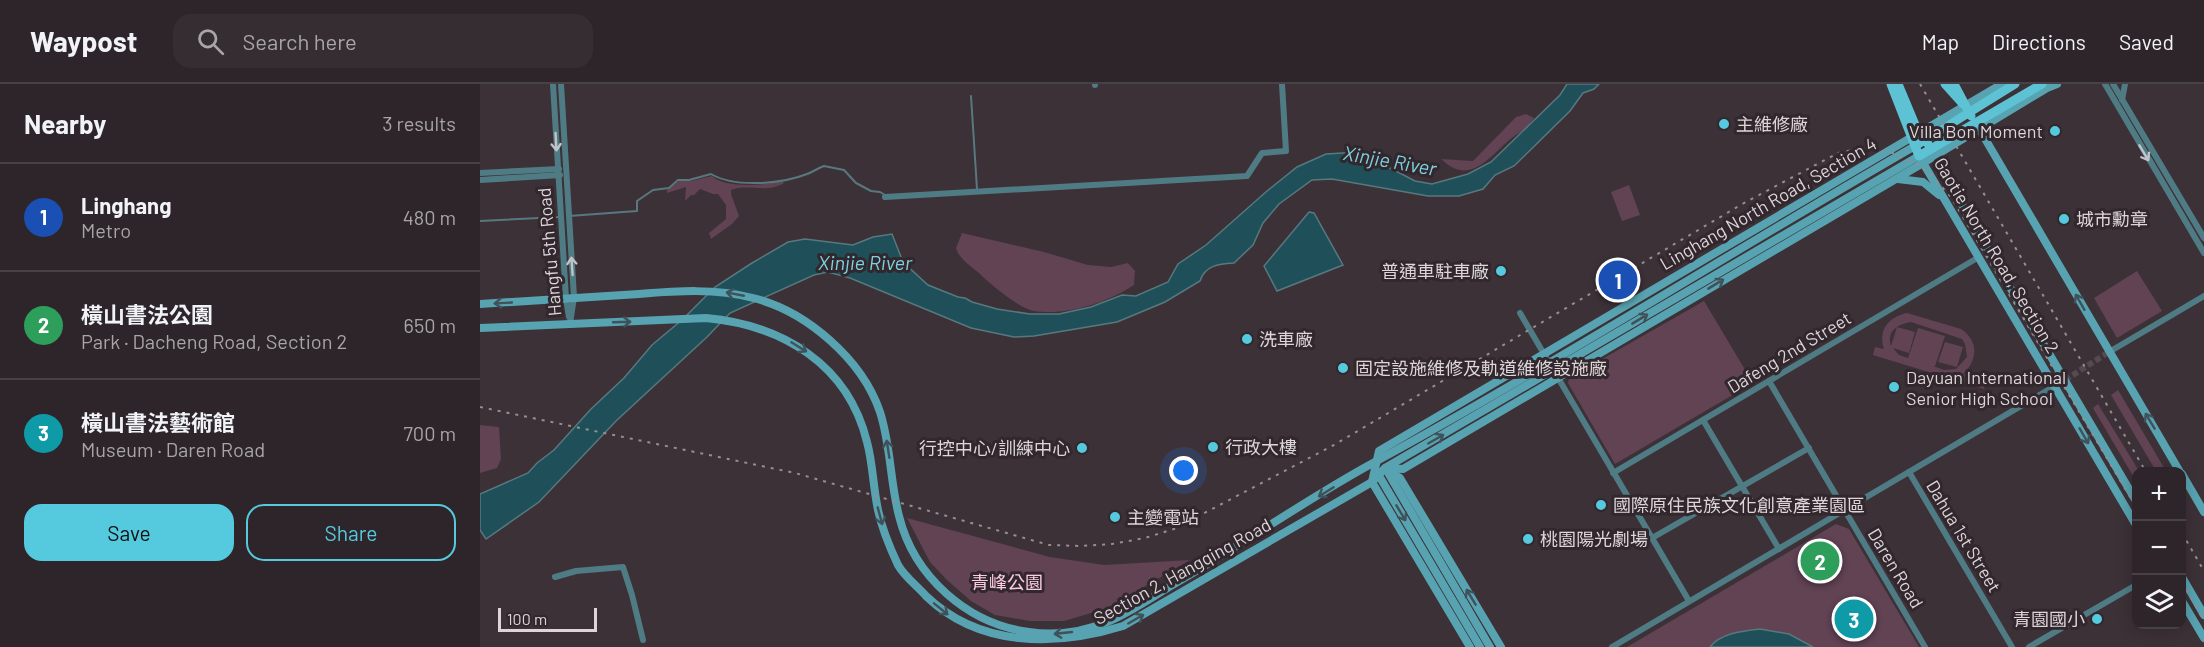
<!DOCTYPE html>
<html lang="en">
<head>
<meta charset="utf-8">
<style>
  :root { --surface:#2d2529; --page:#352d31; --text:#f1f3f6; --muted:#a7a5a8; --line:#484246; --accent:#55cade }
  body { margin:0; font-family:Barlow,"Noto Sans TC",sans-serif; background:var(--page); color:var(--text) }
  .controls { position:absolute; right:18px; bottom:18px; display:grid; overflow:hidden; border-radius:12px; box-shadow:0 3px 15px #0003 }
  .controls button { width:54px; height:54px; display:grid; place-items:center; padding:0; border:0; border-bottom:2px solid var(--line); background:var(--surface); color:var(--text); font:30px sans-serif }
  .scale { position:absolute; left:18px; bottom:15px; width:99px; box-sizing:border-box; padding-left:6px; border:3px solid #dcd6d9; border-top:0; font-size:16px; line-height:21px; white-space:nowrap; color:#dcd6d9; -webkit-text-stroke:4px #31272d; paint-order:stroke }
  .you { position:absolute; left:704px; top:387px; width:21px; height:21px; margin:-15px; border:4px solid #fff; border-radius:50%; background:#1a73e8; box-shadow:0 0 0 9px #1a73e833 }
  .badge { display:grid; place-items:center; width:39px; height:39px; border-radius:50%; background:var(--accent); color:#fff; font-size:20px; font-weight:700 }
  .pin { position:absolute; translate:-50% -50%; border:3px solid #fff; box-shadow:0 2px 6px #0006 }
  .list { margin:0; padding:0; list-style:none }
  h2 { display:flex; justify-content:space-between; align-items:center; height:78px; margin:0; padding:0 24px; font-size:26px }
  h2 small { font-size:20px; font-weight:400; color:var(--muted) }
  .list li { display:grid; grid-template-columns:39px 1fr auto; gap:18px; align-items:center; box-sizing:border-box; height:108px; padding:0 24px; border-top:2px solid var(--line) }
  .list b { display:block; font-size:22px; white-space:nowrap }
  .list p { margin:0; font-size:20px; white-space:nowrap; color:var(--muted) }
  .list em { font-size:20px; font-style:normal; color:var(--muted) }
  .actions { display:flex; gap:12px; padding:18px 24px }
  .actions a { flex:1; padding:14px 0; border:2px solid var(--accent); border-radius:18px; text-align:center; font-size:21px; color:var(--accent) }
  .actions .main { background:var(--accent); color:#111 }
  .icon { flex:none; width:33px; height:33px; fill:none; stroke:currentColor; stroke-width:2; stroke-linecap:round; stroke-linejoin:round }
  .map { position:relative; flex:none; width:1724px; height:563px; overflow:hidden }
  header { display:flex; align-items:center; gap:36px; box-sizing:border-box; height:84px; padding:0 30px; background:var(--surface); border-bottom:2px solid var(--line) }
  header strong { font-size:28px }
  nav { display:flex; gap:33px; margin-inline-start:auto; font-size:21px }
  .search { width:420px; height:54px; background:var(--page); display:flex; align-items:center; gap:15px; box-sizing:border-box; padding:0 21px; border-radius:18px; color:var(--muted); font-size:22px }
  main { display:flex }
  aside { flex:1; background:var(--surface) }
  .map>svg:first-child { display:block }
</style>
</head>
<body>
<header>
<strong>Waypost</strong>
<div class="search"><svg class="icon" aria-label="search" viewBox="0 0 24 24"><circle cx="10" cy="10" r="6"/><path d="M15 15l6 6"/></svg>Search here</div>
<nav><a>Map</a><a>Directions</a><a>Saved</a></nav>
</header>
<main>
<aside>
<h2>Nearby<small>3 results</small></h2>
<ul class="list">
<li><span class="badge" style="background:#1a4fb4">1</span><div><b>Linghang</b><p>Metro</p></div><em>480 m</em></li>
<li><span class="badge" style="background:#2e9e5b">2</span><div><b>橫山書法公園</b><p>Park · Dacheng Road, Section 2</p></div><em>650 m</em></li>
<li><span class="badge" style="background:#0f9aa8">3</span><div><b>橫山書法藝術館</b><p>Museum · Daren Road</p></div><em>700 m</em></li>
</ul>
<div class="actions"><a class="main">Save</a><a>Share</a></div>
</aside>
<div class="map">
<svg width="1724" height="563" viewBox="0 0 1724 563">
  <rect width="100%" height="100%" fill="#3c3137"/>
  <!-- green -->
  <g fill="#614353" fill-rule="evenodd">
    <path d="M 1046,30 L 1054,34 C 1045,47 1044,45 1033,53 C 1010,71 991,104 961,75 L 993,77 L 1036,33 Z"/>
    <path d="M 232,92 C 246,105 284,101 302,97 L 304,99 C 287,110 267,99 251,106 L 251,110 L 259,132 L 252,140 L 231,155 L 229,149 L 246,135 L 246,121 L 238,110 L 233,110 L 220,105 L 214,111 L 211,111 L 205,117 L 206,103 L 187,109 L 187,106 L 199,97 L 211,97 Z"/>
    <polygon points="1149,101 1160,131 1142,137 1131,108"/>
    <path d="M 482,149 L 564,168 L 608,181 L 631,183 L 648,179 L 655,187 L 654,201 C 627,219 586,232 553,227 C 539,224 510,200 500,190 C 491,182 479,175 476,164 Z"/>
    <polygon points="1657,187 1682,227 1637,254 1614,214"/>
    <polygon points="1224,217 1273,299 1135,380 1088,299 1089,294"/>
    <path d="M 1427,229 L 1481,245 C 1499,257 1498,276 1483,290 L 1506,297 L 1504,305 L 1393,271 L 1395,263 L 1404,265 C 1398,246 1408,233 1427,229 ZM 1431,238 L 1482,255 L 1485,260 L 1487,273 L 1476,285 L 1464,286 L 1453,282 L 1455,282 L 1465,252 L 1438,244 L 1428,274 L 1419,271 L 1413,264 L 1429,269 L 1435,248 L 1417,243 L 1411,262 C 1406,247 1418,240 1431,238 Z"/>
    <polygon points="1465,258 1483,263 1477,283 1458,278"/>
    <polygon points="1638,306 1686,387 1676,387 1631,311"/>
    <polygon points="1618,320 1659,387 1656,388 1656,397 1613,324"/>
    <polygon points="0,341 19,343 21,375 17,384 0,389"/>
    <polygon points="427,434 570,473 624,481 710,476 628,524 584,537 550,537 515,531 491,517 467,496 450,478"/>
    <polygon points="1356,440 1369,445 1439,563 1147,563"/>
  </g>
  <!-- water -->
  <g fill="#1f5059" stroke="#58787f" stroke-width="1.5">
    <path d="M 1087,0 L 1119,0 L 1114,5 L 1103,9 L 1090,27 L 1034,82 L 1015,91 L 1003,105 L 979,112 L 948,112 L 852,95 L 832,96 L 799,120 L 783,139 L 773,161 L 754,179 C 739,180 725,181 720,197 L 685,218 L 637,238 L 554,252 L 534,253 L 491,244 L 370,194 L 348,188 L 334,191 L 250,229 L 227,253 L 136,337 L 59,418 L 6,455 L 0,446 L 0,410 L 48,389 L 57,379 L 74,366 L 111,325 L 144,294 L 172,261 L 203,235 L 235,203 L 272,179 L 308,158 L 325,155 L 373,161 L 393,153 L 412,150 L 423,178 L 448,201 L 478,213 L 485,214 L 492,218 L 517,225 L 550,230 L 579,230 L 611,223 L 642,211 L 656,212 L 688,198 L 698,180 L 726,161 L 787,107 L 817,83 L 846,70 L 879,68 L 935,97 L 952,100 L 988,90 L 1011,78 L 1080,11 Z"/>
    <polygon points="829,128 834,129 863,181 797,207 784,182"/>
    <path d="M 1280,545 L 1309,550 L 1333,563 L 1230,563 C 1241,549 1263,547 1280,545 Z"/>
  </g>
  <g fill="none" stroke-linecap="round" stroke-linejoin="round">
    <!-- stream -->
    <g stroke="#58787f" stroke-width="2">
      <polyline points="491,12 497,105"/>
      <path d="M 89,132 L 157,127 L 157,117 L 173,106 L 189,104 L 198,96 L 209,96 L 231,90 C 255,104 302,100 327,90 C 333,88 338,84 344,82 L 364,86 L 376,99 L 391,107 L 400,108 L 405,111"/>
      <polyline points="0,137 80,133"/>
    </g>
    <!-- street-tunnel -->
    <polyline stroke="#544a4f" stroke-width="6" stroke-dasharray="6 3" stroke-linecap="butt" points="1585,296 1629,268"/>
    <!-- street -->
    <g stroke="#4f7c84" stroke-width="6">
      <polyline points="73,0 86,215 89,233"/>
      <polyline points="81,0 94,213 90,240"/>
      <polyline points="615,0 615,1"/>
      <polyline points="1625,0 1724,169"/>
      <polyline points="1633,0 1724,154"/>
      <polyline points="1642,16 1645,0"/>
      <polyline points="0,89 79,85"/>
      <polyline points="0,96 80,91"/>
      <polyline points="405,113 767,92 782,69 806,67 802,0"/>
      <polyline points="1040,229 1209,517"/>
      <polyline points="1629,268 1724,212"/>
      <polyline points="1289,297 1445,563"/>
      <polyline points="1223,336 1299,465"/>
      <polyline points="1429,388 1532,563"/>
      <polyline points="1133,389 1499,173"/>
      <polyline points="1172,454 1329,364"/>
      <polyline points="75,493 96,487 143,483 152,511 163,556"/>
      <polyline points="1132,563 1585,296"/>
      <polyline points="1549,563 1656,501"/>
    </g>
    <!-- secondary -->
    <g stroke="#58a3b1" stroke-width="8">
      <polyline points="1497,41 1700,388"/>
      <polyline points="1452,68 1508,166 1656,417"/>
      <polyline points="1418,95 1443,98 1459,111"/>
      <path d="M 0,220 C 53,217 106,213 159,210 C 197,207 235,204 273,214 C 326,227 382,275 400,328 C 411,362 410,398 419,432 C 434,493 488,540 549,548 C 576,552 603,548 627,538 C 649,529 669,515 689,503 C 758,464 823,417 893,379 C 1076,279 1253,167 1435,62"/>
      <path d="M 0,244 L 226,234 C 302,241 368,280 387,358 C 393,380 393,403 398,426 C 402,445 410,464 418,481 C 424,492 437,502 446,512 C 499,563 575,563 643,542 L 892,398 L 905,384 L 1439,72 L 1656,441"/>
      <polyline points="906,384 923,385 1443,79 1567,4 1577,0"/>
      <polyline points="906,384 920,394 1021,563"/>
      <polyline points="907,387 1010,563"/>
      <polyline points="898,390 1000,563"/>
      <polyline points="1702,390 1724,428"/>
      <polyline points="1702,493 1724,531"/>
      <polyline points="1702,517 1724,554"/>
      <polyline points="990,563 892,398 899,367 1522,0"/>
    </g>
    <!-- primary -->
    <g stroke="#5dc2d4" stroke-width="9">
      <polyline points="1411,0 1439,72 1562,0"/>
      <polyline points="1418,0 1436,43 1448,60"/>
      <polyline points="1465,0 1483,20"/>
      <polyline points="1474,0 1491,32"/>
      <polyline points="1435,62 1535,0"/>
    </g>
    <!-- rail -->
    <g stroke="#968e92" stroke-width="2" stroke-dasharray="3 6" stroke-linecap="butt">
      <polyline points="1440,0 1666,388"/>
      <polyline points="0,323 315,389 569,461 601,462 632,460 665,454 694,445 854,361 1264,119 1358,69 1382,64 1413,69 1436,80 1451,91 1471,113 1656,423"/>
      <polyline points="1702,449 1724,487"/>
      <polyline points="1702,498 1724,537"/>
    </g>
  </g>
  <!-- one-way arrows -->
  <defs><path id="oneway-shaft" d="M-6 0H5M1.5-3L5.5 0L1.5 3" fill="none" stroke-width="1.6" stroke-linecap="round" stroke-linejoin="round" transform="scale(1.5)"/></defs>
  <g stroke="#c0c4c8">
    <use href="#oneway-shaft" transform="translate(76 58) rotate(87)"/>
    <use href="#oneway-shaft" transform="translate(1664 69) rotate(59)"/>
    <use href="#oneway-shaft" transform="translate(92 182) rotate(-94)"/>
  </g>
  <g stroke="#3f525b">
    <use href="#oneway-shaft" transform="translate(1236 200) rotate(-31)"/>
    <use href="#oneway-shaft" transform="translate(255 210) rotate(-169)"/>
    <use href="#oneway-shaft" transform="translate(1600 218) rotate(-120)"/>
    <use href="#oneway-shaft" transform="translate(23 219) rotate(177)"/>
    <use href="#oneway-shaft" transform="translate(1160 235) rotate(-31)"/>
    <use href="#oneway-shaft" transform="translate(142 238) rotate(-2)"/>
    <use href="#oneway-shaft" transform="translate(319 263) rotate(32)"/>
    <use href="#oneway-shaft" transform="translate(1670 337) rotate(-121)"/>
    <use href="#oneway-shaft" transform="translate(1604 352) rotate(60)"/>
    <use href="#oneway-shaft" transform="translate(956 355) rotate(-30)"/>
    <use href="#oneway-shaft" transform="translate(408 365) rotate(-99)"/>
    <use href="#oneway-shaft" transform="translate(846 408) rotate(148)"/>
    <use href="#oneway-shaft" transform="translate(921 429) rotate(59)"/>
    <use href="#oneway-shaft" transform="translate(400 432) rotate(75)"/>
    <use href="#oneway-shaft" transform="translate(991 513) rotate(-121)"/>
    <use href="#oneway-shaft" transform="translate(461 525) rotate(39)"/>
    <use href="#oneway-shaft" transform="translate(656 535) rotate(-30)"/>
    <use href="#oneway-shaft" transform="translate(583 549) rotate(174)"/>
  </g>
  <!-- markers -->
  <g fill="#55cade" stroke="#31272d" stroke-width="2">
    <circle cx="1244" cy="40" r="6"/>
    <circle cx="1575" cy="47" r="6"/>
    <circle cx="1584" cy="135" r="6"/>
    <circle cx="1021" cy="187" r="6"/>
    <circle cx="767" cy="255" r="6"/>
    <circle cx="863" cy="284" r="6"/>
    <circle cx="1414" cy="303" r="6"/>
    <circle cx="733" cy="363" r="6"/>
    <circle cx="602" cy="364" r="6"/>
    <circle cx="1121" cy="421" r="6"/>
    <circle cx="635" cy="433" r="6"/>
    <circle cx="1048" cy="455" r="6"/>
    <circle cx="1617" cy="535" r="6"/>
  </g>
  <g text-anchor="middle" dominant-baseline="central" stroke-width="6" stroke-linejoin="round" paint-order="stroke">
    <!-- poi labels -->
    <g font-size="18" fill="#dcd6d9" stroke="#31272d" text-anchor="start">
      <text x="1256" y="40">主維修廠</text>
      <text x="1563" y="47" text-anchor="end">Villa Bon Moment</text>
      <text x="1596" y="135">城市勳章</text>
      <text x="1009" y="187" text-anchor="end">普通車駐車廠</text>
      <text x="779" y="255">洗車廠</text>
      <text x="875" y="284">固定設施維修及軌道維修設施廠</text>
      <text x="1426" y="293">Dayuan International<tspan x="1426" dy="21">Senior High School</tspan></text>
      <text x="745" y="363">行政大樓</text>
      <text x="590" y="364" text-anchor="end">行控中心/訓練中心</text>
      <text x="1133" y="421">國際原住民族文化創意產業園區</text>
      <text x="647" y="433">主變電站</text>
      <text x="1060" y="455">桃園陽光劇場</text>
      <text x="1605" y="535" text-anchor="end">青園國小</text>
    </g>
    <!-- street labels -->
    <g font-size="18" fill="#dcd6d9" stroke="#31272d">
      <text transform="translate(1288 119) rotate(-30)">Linghang North Road, Section 4</text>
      <text transform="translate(69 168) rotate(-95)">Hangfu 5th Road</text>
      <text transform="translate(1517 171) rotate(59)">Gaotie North Road, Section 2</text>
      <text transform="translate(1309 268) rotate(-31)">Dafeng 2nd Street</text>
      <text transform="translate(1484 452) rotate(59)">Dahua 1st Street</text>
      <text transform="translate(1416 484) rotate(59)">Daren Road</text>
      <text transform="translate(702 487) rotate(-29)">Section 2, Hangqing Road</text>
    </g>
    <!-- park labels -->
    <g font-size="18" fill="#fdcbe6" stroke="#31272d">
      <text x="527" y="498">青峰公園</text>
    </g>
    <!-- water labels -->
    <g font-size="20" font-style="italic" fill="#7ed1e0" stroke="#31272d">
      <text transform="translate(910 76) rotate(10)">Xinjie River</text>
      <text x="385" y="178">Xinjie River</text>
    </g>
  </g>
</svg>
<div class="controls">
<button>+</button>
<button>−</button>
<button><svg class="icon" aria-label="layers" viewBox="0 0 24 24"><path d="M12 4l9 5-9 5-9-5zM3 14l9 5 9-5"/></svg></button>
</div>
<div class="scale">100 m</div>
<div class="you"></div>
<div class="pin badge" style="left:1138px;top:196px;background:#1a4fb4">1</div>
<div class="pin badge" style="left:1340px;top:477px;background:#2e9e5b">2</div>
<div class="pin badge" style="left:1374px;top:535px;background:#0f9aa8">3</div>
</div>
</main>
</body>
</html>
